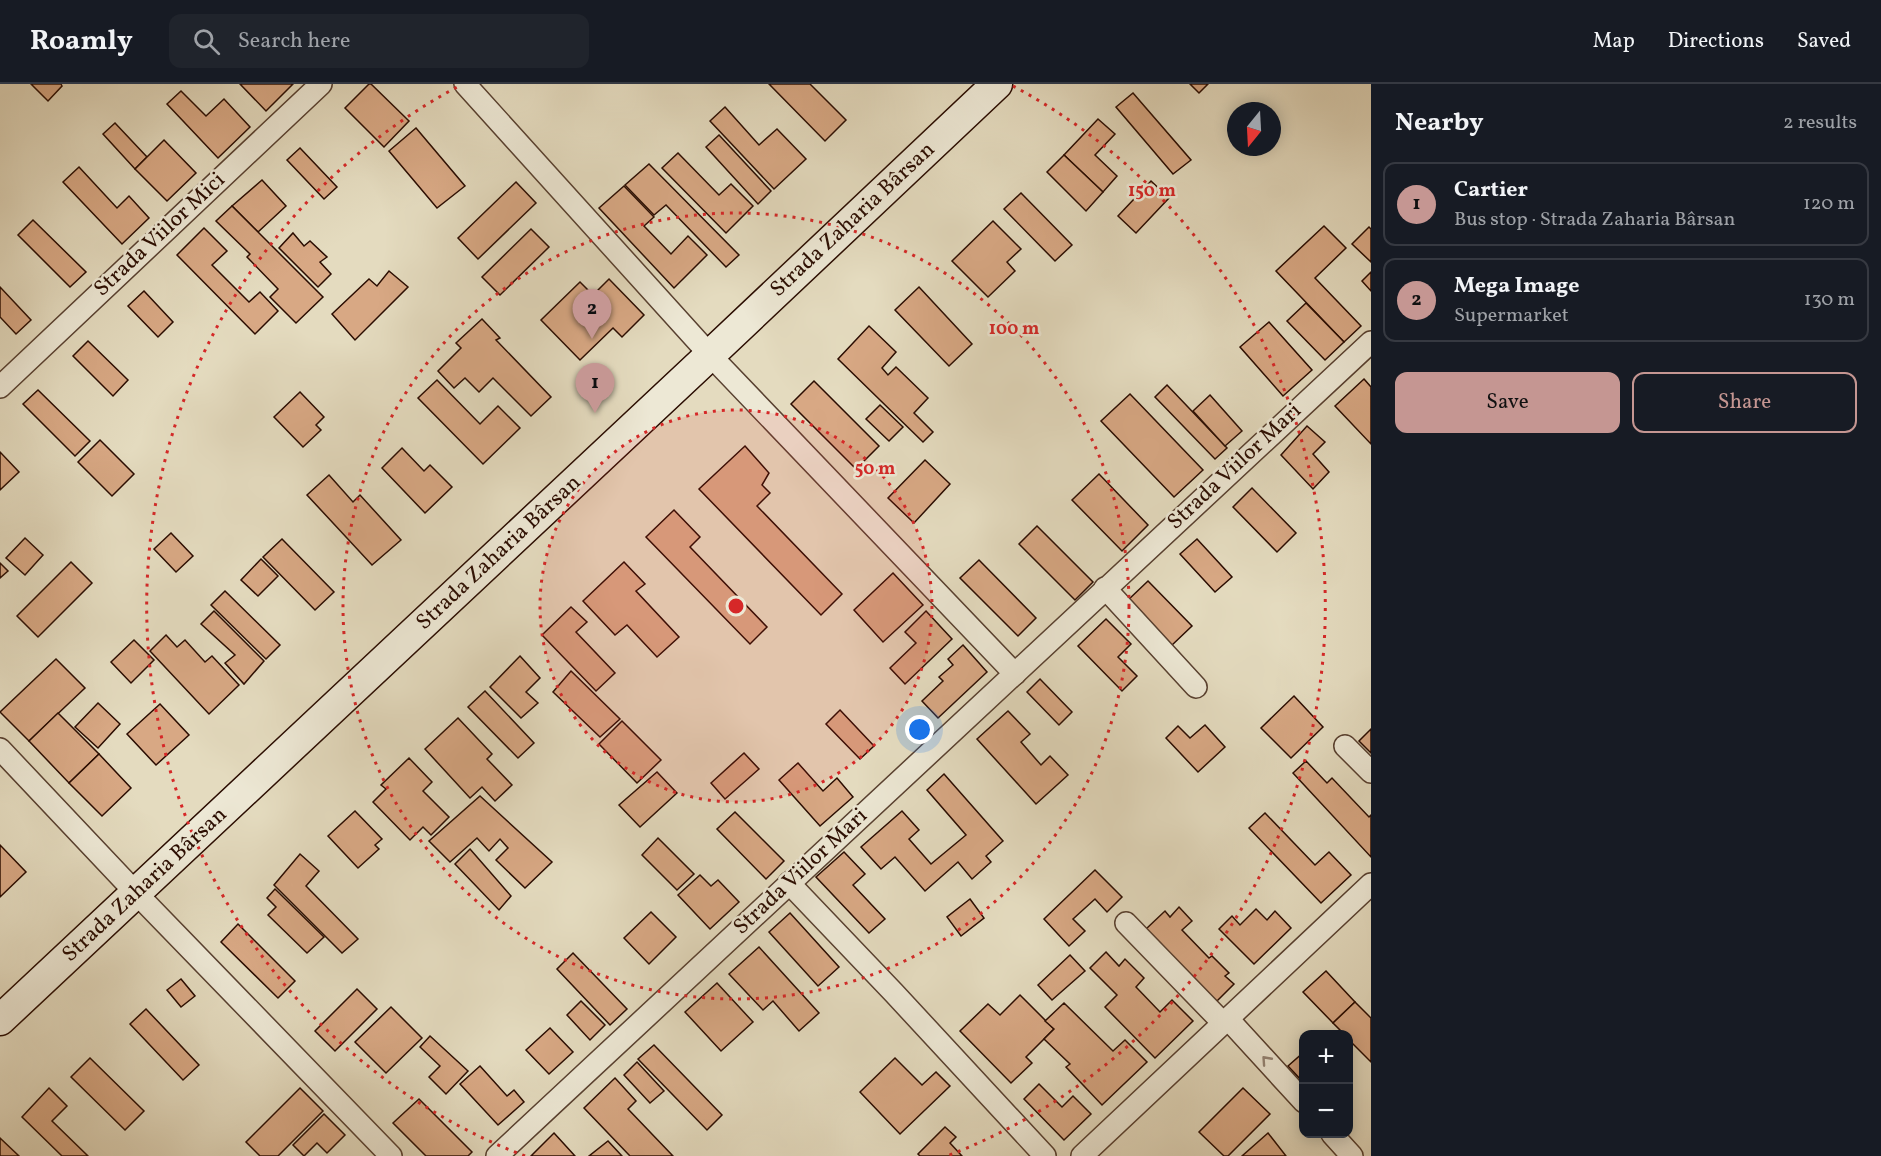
<!DOCTYPE html>
<html lang="en">
<head>
<meta charset="utf-8">
<style>
  :root { --surface:#171b24; --page:#20242c; --text:#f1f3f6; --muted:#9ea1a6; --line:#363941; --accent:#c59692 }
  body { margin:0; font-family:Vollkorn,serif; background:var(--page); color:var(--text) }
  .controls { position:absolute; right:18px; bottom:18px; display:grid; overflow:hidden; border-radius:12px; box-shadow:0 3px 15px #0003 }
  .controls button { width:54px; height:54px; display:grid; place-items:center; padding:0; border:0; border-bottom:2px solid var(--line); background:var(--surface); color:var(--text); font:30px sans-serif }
  .compass { position:absolute; left:1227px; top:18px; width:54px; height:54px; border-radius:50%; background:var(--surface); box-shadow:0 3px 15px #0003; rotate:198deg }
  .you { position:absolute; left:920px; top:646px; width:21px; height:21px; margin:-15px; border:4px solid #fff; border-radius:50%; background:#1a73e8; box-shadow:0 0 0 9px #1a73e833 }
  .badge { display:grid; place-items:center; width:39px; height:39px; border-radius:50%; background:var(--accent); color:#111; font-size:20px; font-weight:700 }
  .pin { position:absolute; translate:-50% -50px; filter:drop-shadow(0 2px 3px #0008) }
  .pin::after { content:''; position:absolute; top:32px; width:21px; height:18px; background:inherit; clip-path:polygon(0 0,100% 0,50% 100%) }
  .list { margin:0; padding:0; list-style:none }
  h2 { display:flex; justify-content:space-between; align-items:center; height:78px; margin:0; padding:0 24px; font-size:26px }
  h2 small { font-size:20px; font-weight:400; color:var(--muted) }
  .list li { display:grid; grid-template-columns:39px 1fr auto; gap:18px; align-items:center; box-sizing:border-box; height:84px; margin:0 12px 12px; padding:0 12px; border:2px solid var(--line); border-radius:12px }
  .list b { display:block; font-size:22px; white-space:nowrap }
  .list p { margin:0; font-size:20px; white-space:nowrap; color:var(--muted) }
  .list em { font-size:20px; font-style:normal; color:var(--muted) }
  .actions { display:flex; gap:12px; padding:18px 24px }
  .actions a { flex:1; padding:14px 0; border:2px solid var(--accent); border-radius:12px; text-align:center; font-size:21px; color:var(--accent) }
  .actions .main { background:var(--accent); color:#111 }
  .icon { flex:none; width:33px; height:33px; fill:none; stroke:currentColor; stroke-width:2; stroke-linecap:round; stroke-linejoin:round }
  .map { position:relative; flex:none; width:1371px; height:1072px; overflow:hidden }
  header { display:flex; align-items:center; gap:36px; box-sizing:border-box; height:84px; padding:0 30px; background:var(--surface); border-bottom:2px solid var(--line) }
  header strong { font-size:28px }
  nav { display:flex; gap:33px; margin-inline-start:auto; font-size:21px }
  .search { width:420px; height:54px; background:var(--page); display:flex; align-items:center; gap:15px; box-sizing:border-box; padding:0 21px; border-radius:12px; color:var(--muted); font-size:22px }
  main { display:flex }
  aside { flex:1; background:var(--surface) }
  .map>svg:first-child { display:block }
</style>
</head>
<body>
<header>
<strong>Roamly</strong>
<div class="search"><svg class="icon" aria-label="search" viewBox="0 0 24 24"><circle cx="10" cy="10" r="6"/><path d="M15 15l6 6"/></svg>Search here</div>
<nav><a>Map</a><a>Directions</a><a>Saved</a></nav>
</header>
<main>
<div class="map">
<svg width="1371" height="1072" viewBox="0 0 1371 1072">
  <rect width="100%" height="100%" fill="#e4dbbf"/>
  <filter id="stains"><feTurbulence type="fractalNoise" baseFrequency=".00333" numOctaves="4"/><feColorMatrix values="0 0 0 0 .2 0 0 0 0 .09 0 0 0 0 .02 0 0 0 .5 -.17"/></filter>
  <radialGradient id="worn" r=".72"><stop offset=".6" stop-color="#630" stop-opacity="0"/><stop offset="1" stop-color="#630" stop-opacity=".3"/></radialGradient>
  <!-- building -->
  <g fill="#d8a884" stroke="#2a0c01" stroke-width="1.5">
    <polygon points="31,0 61,0 62,2 48,17"/>
    <polygon points="240,0 293,0 266,27"/>
    <polygon points="369,0 371,0 409,37 384,63 345,24"/>
    <polygon points="769,0 810,0 846,36 825,57"/>
    <polygon points="1190,0 1208,0 1199,9"/>
    <polygon points="181,7 206,32 224,15 250,43 218,74 167,20"/>
    <polygon points="1133,9 1191,76 1173,90 1116,23"/>
    <polygon points="725,23 759,61 777,45 806,75 774,105 710,37"/>
    <polygon points="1098,35 1115,50 1095,71 1117,92 1103,108 1064,71"/>
    <polygon points="115,39 147,73 135,85 103,50"/>
    <polygon points="416,44 465,102 437,124 389,67"/>
    <polygon points="719,51 771,107 758,120 706,63"/>
    <polygon points="164,56 196,89 167,117 135,85"/>
    <polygon points="300,64 337,103 324,115 287,76"/>
    <polygon points="678,69 719,111 731,100 753,122 726,149 662,84"/>
    <polygon points="1064,71 1103,108 1086,127 1047,88"/>
    <polygon points="649,80 739,171 726,183 666,121 654,131 625,101"/>
    <polygon points="79,83 117,124 129,112 149,134 122,160 63,98"/>
    <polygon points="262,96 286,122 258,148 232,122"/>
    <polygon points="1151,97 1169,114 1136,149 1118,132"/>
    <polygon points="516,98 536,119 478,175 458,154"/>
    <polygon points="624,102 654,133 644,142 671,170 688,152 707,171 674,204 599,124"/>
    <polygon points="1021,109 1072,161 1055,177 1004,125"/>
    <polygon points="232,122 323,213 296,239 270,213 278,205 247,173 250,170 216,137"/>
    <polygon points="33,136 86,188 70,203 18,151"/>
    <polygon points="993,137 1021,165 1007,178 1015,187 988,213 952,177"/>
    <polygon points="1324,142 1346,164 1315,194 1361,242 1344,258 1276,187"/>
    <polygon points="1369,143 1371,145 1371,178 1352,160"/>
    <polygon points="204,144 227,167 212,181 249,218 260,208 278,227 255,250 177,171"/>
    <polygon points="531,145 549,163 500,211 482,193"/>
    <polygon points="293,149 304,162 310,157 327,173 320,178 331,190 318,203 279,164"/>
    <polygon points="389,187 408,203 355,256 332,230 369,195 377,202"/>
    <polygon points="1371,188 1371,207 1362,197"/>
    <polygon points="609,195 644,231 622,253 613,244 580,276 541,236 580,198 593,211"/>
    <polygon points="0,203 31,236 16,250 0,233"/>
    <polygon points="919,203 972,260 949,282 895,226"/>
    <polygon points="144,207 173,238 158,253 128,222"/>
    <polygon points="1306,219 1344,258 1325,276 1287,237"/>
    <polygon points="482,235 500,254 496,256 551,313 531,332 493,294 479,308 465,294 454,304 438,287 461,264 456,259"/>
    <polygon points="1269,238 1312,286 1283,312 1240,263"/>
    <polygon points="869,242 896,268 882,284 888,291 896,283 928,314 914,329 933,348 923,358 838,275"/>
    <polygon points="88,257 128,296 113,312 73,272"/>
    <polygon points="1364,295 1371,303 1371,360 1335,322"/>
    <polygon points="437,296 480,340 498,322 520,344 483,380 418,314"/>
    <polygon points="814,297 879,362 856,385 791,320"/>
    <polygon points="1167,301 1227,364 1215,375 1155,313"/>
    <polygon points="38,306 90,357 75,372 23,320"/>
    <polygon points="300,308 324,333 316,341 321,346 303,363 274,333"/>
    <polygon points="1130,310 1203,386 1174,413 1101,337"/>
    <polygon points="1210,311 1242,347 1225,362 1193,327"/>
    <polygon points="880,321 903,343 889,357 866,335"/>
    <polygon points="1307,342 1325,358 1313,370 1329,388 1313,405 1281,371"/>
    <polygon points="100,356 134,390 112,412 78,378"/>
    <polygon points="745,362 769,389 762,401 770,409 757,422 842,510 821,531 699,405"/>
    <polygon points="402,364 424,387 430,381 452,403 425,429 382,384"/>
    <polygon points="0,368 19,388 0,406"/>
    <polygon points="925,376 950,400 914,439 888,414"/>
    <polygon points="1099,390 1148,441 1122,467 1072,416"/>
    <polygon points="329,391 353,418 360,411 401,456 372,481 307,411"/>
    <polygon points="1252,404 1296,449 1277,468 1233,423"/>
    <polygon points="674,426 700,453 690,463 767,543 750,560 646,453"/>
    <polygon points="1037,442 1093,498 1075,516 1019,460"/>
    <polygon points="171,449 193,472 176,488 154,465"/>
    <polygon points="25,454 43,471 25,491 6,474"/>
    <polygon points="282,455 334,508 315,526 263,473"/>
    <polygon points="1197,455 1232,493 1215,508 1180,470"/>
    <polygon points="261,475 278,492 258,512 241,496"/>
    <polygon points="979,476 1036,534 1018,552 960,494"/>
    <polygon points="71,478 92,499 38,553 17,532"/>
    <polygon points="624,478 645,500 636,507 679,553 657,573 627,541 615,551 583,517"/>
    <polygon points="0,479 8,487 0,494"/>
    <polygon points="893,489 923,521 883,558 854,526"/>
    <polygon points="1148,497 1192,542 1171,562 1127,517"/>
    <polygon points="225,507 280,561 266,575 211,521"/>
    <polygon points="571,523 587,538 576,548 615,589 596,607 542,551"/>
    <polygon points="214,527 264,577 244,600 225,579 235,571 201,540"/>
    <polygon points="926,527 952,555 905,600 890,584 916,559 905,548"/>
    <polygon points="1106,535 1131,560 1118,573 1137,592 1122,607 1078,562"/>
    <polygon points="166,551 177,563 185,556 205,578 212,572 239,601 209,630 150,567"/>
    <polygon points="134,556 154,576 131,599 111,578"/>
    <polygon points="963,561 987,588 938,634 922,617 943,597 939,593 953,581 948,575"/>
    <polygon points="520,572 540,594 526,608 538,619 521,634 490,603"/>
    <polygon points="56,575 85,604 29,657 0,628"/>
    <polygon points="571,587 620,635 600,653 553,608"/>
    <polygon points="1040,595 1072,628 1059,641 1027,608"/>
    <polygon points="485,607 534,659 518,674 468,623"/>
    <polygon points="1294,612 1323,643 1291,674 1261,644"/>
    <polygon points="98,619 120,640 98,664 75,643"/>
    <polygon points="160,620 189,651 156,681 127,650"/>
    <polygon points="840,626 874,662 860,675 826,640"/>
    <polygon points="1008,627 1030,650 1021,658 1041,681 1050,672 1068,691 1036,720 977,655"/>
    <polygon points="58,629 99,670 69,699 29,657"/>
    <polygon points="458,634 492,670 487,675 512,701 495,717 482,703 470,714 425,665"/>
    <polygon points="622,637 661,676 637,699 599,660"/>
    <polygon points="1205,641 1225,663 1198,688 1166,654 1178,642 1190,654"/>
    <polygon points="1371,645 1371,669 1359,657"/>
    <polygon points="744,669 759,685 725,715 711,699"/>
    <polygon points="99,670 131,704 102,732 69,699"/>
    <polygon points="409,674 432,698 423,707 449,733 431,751 423,743 410,756 373,718 386,705 381,701"/>
    <polygon points="1306,677 1327,699 1332,694 1369,733 1371,731 1371,773 1293,689"/>
    <polygon points="798,679 823,707 837,694 853,713 820,742 779,696"/>
    <polygon points="657,688 677,709 640,743 619,721"/>
    <polygon points="944,690 1003,757 986,772 991,778 972,795 958,778 925,807 895,773 881,785 861,763 902,727 919,746 909,755 931,780 966,751 927,706"/>
    <polygon points="480,712 552,778 525,804 496,776 508,764 500,755 489,767 477,754 450,778 429,757"/>
    <polygon points="355,727 382,755 375,761 379,765 358,784 328,752"/>
    <polygon points="735,728 784,777 766,795 717,745"/>
    <polygon points="1265,729 1315,781 1329,768 1351,791 1321,819 1249,744"/>
    <polygon points="658,754 694,790 677,806 642,771"/>
    <polygon points="0,761 26,788 0,813"/>
    <polygon points="470,765 511,812 499,826 455,780"/>
    <polygon points="844,768 865,790 853,801 885,835 869,849 816,793"/>
    <polygon points="300,770 319,787 306,802 358,855 342,869 274,801"/>
    <polygon points="1095,786 1122,813 1107,828 1095,815 1073,835 1085,847 1069,862 1044,835"/>
    <polygon points="700,791 711,802 718,796 739,818 710,845 678,811"/>
    <polygon points="275,805 324,853 307,869 268,831 276,823 267,814"/>
    <polygon points="970,815 984,834 961,852 947,833"/>
    <polygon points="1179,823 1192,837 1182,846 1209,874 1212,872 1229,889 1225,892 1234,900 1216,918 1146,845 1165,827 1170,833"/>
    <polygon points="1256,825 1267,836 1275,827 1291,844 1254,880 1219,845 1232,832 1240,841"/>
    <polygon points="651,828 676,853 649,880 624,854"/>
    <polygon points="790,829 839,883 818,902 769,848"/>
    <polygon points="238,840 295,897 278,914 221,858"/>
    <polygon points="759,863 819,929 799,947 773,917 763,926 729,890"/>
    <polygon points="1106,868 1119,882 1125,875 1144,894 1136,903 1160,928 1172,916 1193,937 1155,974 1105,923 1117,911 1090,884"/>
    <polygon points="573,869 627,925 610,941 557,885"/>
    <polygon points="1070,871 1085,887 1052,916 1038,901"/>
    <polygon points="1326,887 1355,918 1333,939 1303,908"/>
    <polygon points="181,895 195,912 181,923 167,906"/>
    <polygon points="717,899 753,938 721,967 685,928"/>
    <polygon points="357,905 377,925 335,967 315,947"/>
    <polygon points="1020,911 1054,945 1026,973 1032,979 1011,999 960,947 988,920 1000,931"/>
    <polygon points="581,917 605,941 590,956 567,931"/>
    <polygon points="1355,918 1371,934 1371,978 1348,955 1348,950 1344,950 1333,939"/>
    <polygon points="1064,919 1113,967 1125,956 1147,978 1102,1021 1066,983 1070,980 1044,955 1054,945 1045,937"/>
    <polygon points="391,923 422,954 386,989 355,958"/>
    <polygon points="146,925 199,981 183,996 130,940"/>
    <polygon points="550,944 573,968 549,990 526,966"/>
    <polygon points="430,952 468,987 446,1010 429,993 440,982 420,963"/>
    <polygon points="654,961 722,1031 707,1046 638,975"/>
    <polygon points="1304,968 1304,999 1288,982"/>
    <polygon points="90,974 144,1027 125,1046 71,993"/>
    <polygon points="895,974 922,1001 936,988 950,1002 900,1050 860,1008"/>
    <polygon points="637,978 664,1007 650,1019 624,991"/>
    <polygon points="480,982 507,1012 514,1006 524,1018 498,1041 460,1000"/>
    <polygon points="615,994 636,1017 628,1025 673,1072 630,1072 584,1024"/>
    <polygon points="1039,1000 1062,1023 1073,1012 1091,1030 1064,1056 1024,1015"/>
    <polygon points="49,1004 67,1022 52,1037 88,1072 62,1072 22,1033"/>
    <polygon points="300,1004 323,1027 278,1072 260,1072 246,1058"/>
    <polygon points="1243,1004 1270,1030 1228,1072 1224,1072 1199,1048"/>
    <polygon points="419,1015 472,1068 468,1072 426,1072 393,1039"/>
    <polygon points="324,1030 345,1051 327,1069 317,1059 304,1072 293,1061"/>
    <polygon points="945,1043 956,1053 950,1059 962,1072 920,1072 918,1070"/>
    <polygon points="554,1049 575,1072 531,1072"/>
    <polygon points="1268,1049 1286,1072 1242,1072"/>
    <polygon points="0,1054 19,1072 0,1072"/>
    <polygon points="608,1057 622,1072 589,1072"/>
  </g>
  <g fill="none" stroke-linecap="round" stroke-linejoin="round">
    <defs>
      <g id="minor">
        <polyline points="465,0 710,271 1015,590"/>
        <polyline points="0,303 321,0"/>
        <polyline points="1105,504 1196,603"/>
        <polyline points="1345,662 1371,688"/>
        <polyline points="0,665 136,809 391,1072"/>
        <polyline points="789,799 894,909 1045,1072"/>
        <polyline points="1126,839 1223,939"/>
        <polyline points="1228,935 1304,1018"/>
        <polyline points="1332,1050 1352,1072"/>
        <path d="M 497,1072 C 788,800 1080,529 1371,258"/>
        <polyline points="1082,1072 1371,800"/>
      </g>
      <polyline id="secondary" points="0,936 710,271 997,0"/>
    </defs>
    <!-- minor casing -->
    <use href="#minor" stroke="#584030" stroke-width="24"/>
    <!-- secondary casing -->
    <use href="#secondary" stroke="#2a0c01" stroke-width="33"/>
    <!-- minor -->
    <use href="#minor" stroke="#ede8d5" stroke-width="21"/>
    <!-- secondary -->
    <use href="#secondary" stroke="#ede8d5" stroke-width="30"/>
  </g>
  <!-- one-way arrows -->
  <defs><path id="oneway-chevron" d="M-2-3.5L2.5 0L-2 3.5" fill="none" stroke-width="1.6" stroke-linecap="round" stroke-linejoin="round" transform="scale(1.5)"/></defs>
  <use stroke="#958576" href="#oneway-chevron" transform="translate(1266 976) rotate(-132)"/>
  <!-- distance rings -->
  <circle cx="736" cy="522" r="196" fill="#d62828" fill-opacity=".12"/>
  <g fill="none" stroke="#d62828" stroke-width="3" stroke-dasharray="3 6">
    <circle cx="736" cy="522" r="196"/>
    <circle cx="736" cy="522" r="393"/>
    <path d="M525 1072A589 589 0 0 1 459 2M1013 2A589 589 0 0 1 947 1072"/>
  </g>
  <g text-anchor="middle" dominant-baseline="central" stroke-width="5" stroke-linejoin="round" paint-order="stroke">
    <!-- street labels -->
    <g font-size="22" fill="#2a0c01" stroke="#ede8d5">
      <text transform="translate(853 136) rotate(-43)">Strada Zaharia Bârsan</text>
      <text transform="translate(160 151) rotate(-43)">Strada Viilor Mici</text>
      <text transform="translate(1235 383) rotate(-43)">Strada Viilor Mari</text>
      <text transform="translate(499 469) rotate(-43)">Strada Zaharia Bârsan</text>
      <text transform="translate(801 788) rotate(-43)">Strada Viilor Mari</text>
      <text transform="translate(145 801) rotate(-43)">Strada Zaharia Bârsan</text>
    </g>
  </g>
  <circle cx="736" cy="522" r="9" fill="#d62828" stroke="#ede8d5" stroke-width="3"/>
  <g font-size="18" text-anchor="middle" font-weight="bold" fill="#d62828" stroke="#ede8d5" stroke-width="5" stroke-linejoin="round" paint-order="stroke">
    <text x="1152" y="112">150 m</text>
    <text x="1014" y="250">100 m</text>
    <text x="875" y="390">50 m</text>
  </g>
  <rect width="100%" height="100%" filter="url(#stains)"/>
  <rect width="100%" height="100%" fill="url(#worn)"/>
</svg>
<div class="controls">
<button>+</button>
<button>−</button>
</div>
<svg class="compass" viewBox="-18 -18 36 36"><path d="M0-13l5 13h-10z" fill="#e53935"/><path d="M0 13l5-13h-10z" fill="#9ea1a6"/></svg>
<div class="you"></div>
<div class="pin badge" style="left:595px;top:329px">1</div>
<div class="pin badge" style="left:592px;top:255px">2</div>
</div>
<aside>
<h2>Nearby<small>2 results</small></h2>
<ul class="list">
<li><span class="badge">1</span><div><b>Cartier</b><p>Bus stop · Strada Zaharia Bârsan</p></div><em>120 m</em></li>
<li><span class="badge">2</span><div><b>Mega Image</b><p>Supermarket</p></div><em>130 m</em></li>
</ul>
<div class="actions"><a class="main">Save</a><a>Share</a></div>
</aside>
</main>
</body>
</html>
